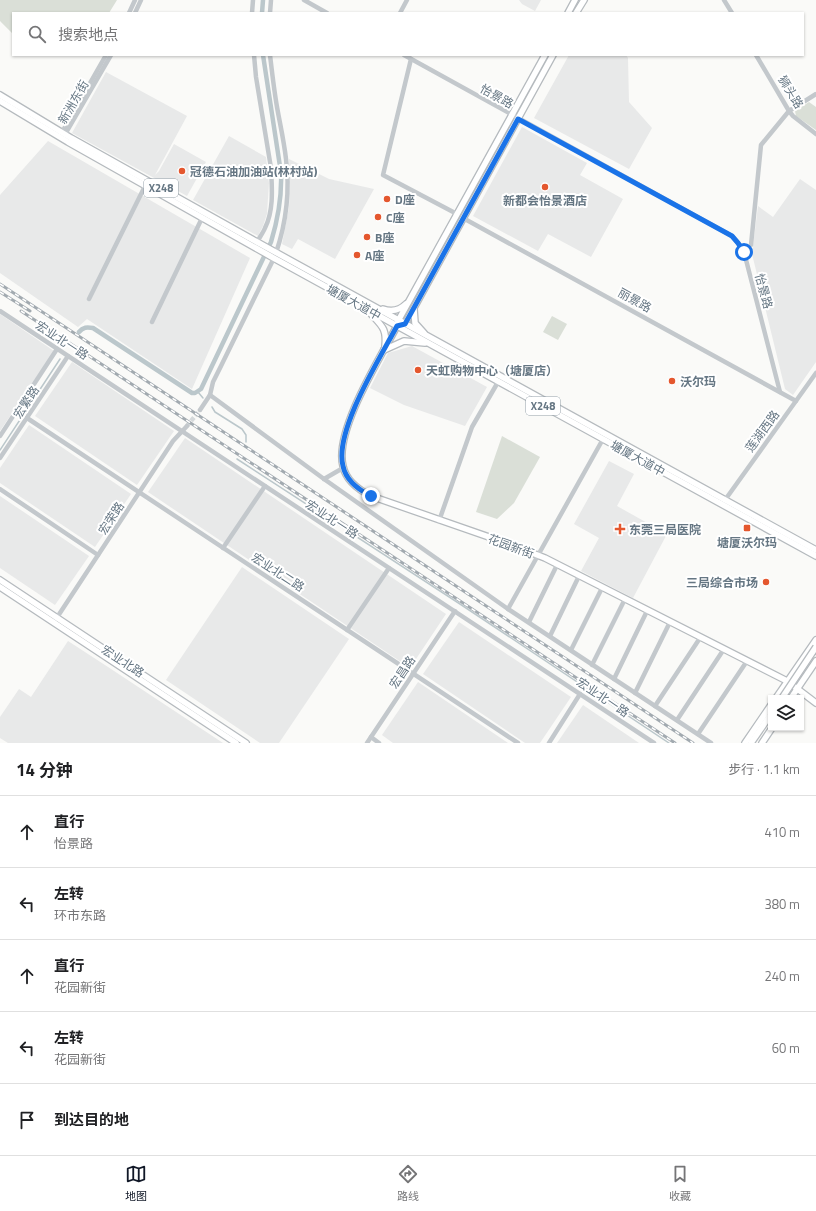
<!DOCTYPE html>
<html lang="zh">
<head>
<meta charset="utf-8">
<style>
  :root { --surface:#fff; --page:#f2f2f2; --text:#202124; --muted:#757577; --line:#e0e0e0; --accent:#111827 }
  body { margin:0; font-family:"Titillium Web","Noto Sans SC",sans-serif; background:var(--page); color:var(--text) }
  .controls { position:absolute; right:12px; bottom:12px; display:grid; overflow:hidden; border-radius:0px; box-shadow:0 1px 3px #0004 }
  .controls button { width:36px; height:36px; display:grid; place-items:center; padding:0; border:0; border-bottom:1px solid var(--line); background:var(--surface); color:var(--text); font:20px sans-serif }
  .stop { position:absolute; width:12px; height:12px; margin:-9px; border:3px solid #1a73e8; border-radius:50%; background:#fff }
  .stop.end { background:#1a73e8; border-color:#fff; box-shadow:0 1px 4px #0008 }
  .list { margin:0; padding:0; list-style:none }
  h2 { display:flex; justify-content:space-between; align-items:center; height:52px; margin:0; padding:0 16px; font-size:17px }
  h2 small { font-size:13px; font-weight:400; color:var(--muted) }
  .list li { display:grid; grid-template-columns:26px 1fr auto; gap:12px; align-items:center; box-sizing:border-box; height:72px; padding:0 16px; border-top:1px solid var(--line) }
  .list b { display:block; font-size:15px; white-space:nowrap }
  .list p { margin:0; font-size:13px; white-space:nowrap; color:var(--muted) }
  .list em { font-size:13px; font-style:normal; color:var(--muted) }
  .icon { flex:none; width:22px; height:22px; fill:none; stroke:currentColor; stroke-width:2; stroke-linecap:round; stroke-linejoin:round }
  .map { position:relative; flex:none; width:816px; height:743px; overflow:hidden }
  .search { position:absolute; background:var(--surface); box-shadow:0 1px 3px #0004; left:12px; right:12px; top:12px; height:44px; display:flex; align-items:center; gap:10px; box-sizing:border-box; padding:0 14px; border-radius:0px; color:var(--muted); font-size:15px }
  .sheet { height:412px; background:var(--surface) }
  nav { display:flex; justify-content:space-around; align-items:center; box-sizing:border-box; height:56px; border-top:1px solid var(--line); background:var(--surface); font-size:11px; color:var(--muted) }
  nav a { display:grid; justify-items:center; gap:2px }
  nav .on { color:var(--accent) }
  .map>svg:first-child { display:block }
</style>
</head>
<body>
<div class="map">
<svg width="816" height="743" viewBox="0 0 816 743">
  <rect width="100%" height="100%" fill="#fafaf8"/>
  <!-- built -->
  <g fill="#e8e9e9">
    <polygon points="519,0 541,0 535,11 522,4"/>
    <polygon points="569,55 626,55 628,58 629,102 652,128 629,169 534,118"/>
    <polygon points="106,72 187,116 155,175 159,171 174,144 206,162 187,196 72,133"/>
    <polygon points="522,127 587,163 580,175 623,199 591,257 548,234 538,251 473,216"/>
    <polygon points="229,136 266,157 269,183 267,214 263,226 258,236 193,200"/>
    <polygon points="48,141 250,258 192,389 87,319 78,327 0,273 0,195"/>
    <polygon points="289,159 329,179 374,189 335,259 298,239 292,249 282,244 289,207 290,183"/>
    <polygon points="800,179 816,190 816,362 793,395 785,389 752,254 758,206 773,217"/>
    <polygon points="0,314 54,351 0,431"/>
    <polygon points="412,346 487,387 465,426 404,405 370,388 388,353"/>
    <polygon points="72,362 174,431 137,485 35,416"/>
    <polygon points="29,425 131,494 95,547 0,483 0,468"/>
    <polygon points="185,438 446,614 410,668 148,492"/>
    <polygon points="609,461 634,474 617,506 667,534 633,598 581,571 599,538 574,524"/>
    <polygon points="0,496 89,556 55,605 0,568"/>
    <polygon points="242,567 349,639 279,743 260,743 166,680"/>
    <polygon points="459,622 571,697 540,743 525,743 423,674"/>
    <polygon points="68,641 108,667 223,743 8,743 0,738 0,717 19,689 31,697"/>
    <polygon points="418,682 508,743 393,743 382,735"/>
    <polygon points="583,705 639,743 557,743"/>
  </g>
  <!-- green -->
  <g fill="#dadfd7">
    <polygon points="0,0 117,0 109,13 13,13 13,34 0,21"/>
    <polygon points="809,102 816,107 816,130 796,116 795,111"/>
    <polygon points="552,316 567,324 558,340 543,332"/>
    <polygon points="502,436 540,457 514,503 497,519 476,512"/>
  </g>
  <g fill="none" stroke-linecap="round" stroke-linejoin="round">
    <!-- stream -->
    <g stroke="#bbc7cb" stroke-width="1.5">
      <polyline points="198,392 203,398"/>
      <polyline points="212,407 215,412 242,429 246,435 246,442"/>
      <polyline points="0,450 60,359"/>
      <polyline points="237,459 460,604 669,743"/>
    </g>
    <!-- canal -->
    <g stroke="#bbc7cb" stroke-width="4.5">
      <polyline points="262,13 263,0"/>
      <path d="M 79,332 C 83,327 87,327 93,328 L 192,393 L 195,393 L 201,389 L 271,242 C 278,219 282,197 281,173 L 263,55"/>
    </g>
    <!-- minor-tunnel -->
    <polyline stroke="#d5d9db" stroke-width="4.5" stroke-dasharray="4.5 2" stroke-linecap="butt" points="187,426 200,410"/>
    <defs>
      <g id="major">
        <polyline points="568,13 575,0"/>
        <polyline points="576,13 584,0"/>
        <path d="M 545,55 L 398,321 L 397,326 C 380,358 334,431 343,466 C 346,481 359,490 371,496 L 509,544 L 545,558 L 787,681 L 816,703"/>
        <polyline points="0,95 71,138 257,242 816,550"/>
        <polyline points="0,101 68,142 270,256 816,556"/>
        <path d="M 383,309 C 392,312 399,311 406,304"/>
        <polyline points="414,309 415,323 424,333"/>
        <path d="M 371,314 C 382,326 387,329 385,346"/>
        <polyline points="401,325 405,324 553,55"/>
        <polyline points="384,350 404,341 425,343"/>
        <polyline points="0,580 246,743"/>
        <polyline points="0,587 236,743"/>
        <polyline points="776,698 816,640"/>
        <polyline points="791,698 816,661"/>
        <polyline points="745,743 771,705"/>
        <polyline points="751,743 771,714"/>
        <polyline points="762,743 772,728"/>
      </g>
    </defs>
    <!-- major casing -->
    <use href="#major" stroke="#b5babe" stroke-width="8"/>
    <!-- minor -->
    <g stroke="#c3c8cc" stroke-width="4.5">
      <polyline points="304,0 327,13"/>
      <polyline points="724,0 732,13"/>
      <polyline points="129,13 135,0"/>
      <polyline points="135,13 141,0"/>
      <polyline points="252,13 253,0"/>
      <polyline points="270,13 271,0"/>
      <polyline points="400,13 407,0"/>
      <path d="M 254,55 L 256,77 L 271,168 C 272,188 274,210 265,228 C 263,233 259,238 257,242"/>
      <path d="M 270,55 C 272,72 274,90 277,107 C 280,124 284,141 286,159 C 290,190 286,223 276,253"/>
      <polyline points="404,55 732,236 738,243 744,252 780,392"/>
      <polyline points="756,55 789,111 793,116 816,134"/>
      <polyline points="411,59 383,175 457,214"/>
      <polyline points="61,134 106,55"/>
      <polyline points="64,136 111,55"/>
      <polyline points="463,218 796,401"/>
      <polyline points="744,252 751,245 761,145 789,111 816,94"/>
      <polyline points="89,299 145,186"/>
      <polyline points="0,311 654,743"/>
      <polyline points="152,322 202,218"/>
      <polyline points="210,395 324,479 508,609 711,743"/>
      <polyline points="200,410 210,395 213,382 221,366 274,258"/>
      <polyline points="27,418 518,743"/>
      <polyline points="0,436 57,349"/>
      <polyline points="0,458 68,356"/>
      <polyline points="324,479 343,468"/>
      <polyline points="0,489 98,555"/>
      <polyline points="725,500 816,373"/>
      <polyline points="439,521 472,427 498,382"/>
      <polyline points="223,548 265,486"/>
      <polyline points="508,609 603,439"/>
      <polyline points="56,619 173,441 187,426"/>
      <polyline points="529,622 557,565"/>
      <polyline points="347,630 389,568"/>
      <polyline points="550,636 579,576"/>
      <polyline points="571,650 602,588"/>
      <polyline points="592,665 625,599"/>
      <polyline points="614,679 647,611"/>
      <polyline points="635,693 670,622"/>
      <polyline points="655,706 700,638"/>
      <polyline points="677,720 724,649"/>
      <polyline points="698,734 747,661"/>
      <polyline points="371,737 379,743"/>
      <polyline points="367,743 455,611"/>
      <polyline points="549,743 580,694"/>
    </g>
    <!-- major -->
    <use href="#major" stroke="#fff" stroke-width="5.5"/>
    <defs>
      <g id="rail">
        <polyline points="0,284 693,743"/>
        <polyline points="0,292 30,311"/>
        <polyline points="21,311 675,743"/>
      </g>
    </defs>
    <!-- rail casing -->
    <use href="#rail" stroke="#a2aab0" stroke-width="3"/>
    <!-- rail -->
    <use href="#rail" stroke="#fff" stroke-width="1.5" stroke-dasharray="4.5" stroke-linecap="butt"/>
    <defs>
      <polyline id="major-bridge" points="782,698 816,647"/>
    </defs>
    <!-- major-bridge casing -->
    <use href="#major-bridge" stroke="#b5babe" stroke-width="8" stroke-linecap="butt"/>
    <!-- major-bridge -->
    <use href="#major-bridge" stroke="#fff" stroke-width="5.5"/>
  </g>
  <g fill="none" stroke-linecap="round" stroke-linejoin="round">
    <!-- route -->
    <path stroke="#1a73e8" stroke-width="5" d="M 371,496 C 359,490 346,481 343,466 C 334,431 380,358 397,326 L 405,324 L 518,119 L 732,236 L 738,243 L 744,252"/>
  </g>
  <!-- markers -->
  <g fill="#e4572e" stroke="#fff" stroke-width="1.5">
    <circle cx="182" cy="171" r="4"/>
    <circle cx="545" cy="187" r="4"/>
    <circle cx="387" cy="199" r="4"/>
    <circle cx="378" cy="217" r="4"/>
    <circle cx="367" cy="237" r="4"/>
    <circle cx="357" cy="255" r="4"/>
    <circle cx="418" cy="370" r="4"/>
    <circle cx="672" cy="381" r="4"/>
    <rect x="743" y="524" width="8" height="8" rx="2"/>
    <path d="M618 523h4v4h4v4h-4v4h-4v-4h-4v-4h4z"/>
    <circle cx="766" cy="582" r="4"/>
  </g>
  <g text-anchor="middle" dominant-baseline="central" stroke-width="4" stroke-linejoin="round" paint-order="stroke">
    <!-- shield labels -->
    <g fill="#fff" stroke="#939fa8" stroke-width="1">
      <rect x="144" y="179" width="34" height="18" rx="3"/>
      <rect x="526" y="397" width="34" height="18" rx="3"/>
    </g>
    <g font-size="11" font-weight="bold" fill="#657683">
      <text x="161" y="188">X248</text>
      <text x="543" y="406">X248</text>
    </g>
    <!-- street labels -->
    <g font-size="12" fill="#657683" stroke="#fff">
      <text transform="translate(791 92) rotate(58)">狮头路</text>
      <text transform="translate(497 96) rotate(29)">怡景路</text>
      <text transform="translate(73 102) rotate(-60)">新洲东街</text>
      <text transform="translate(764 291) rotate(75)">怡景路</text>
      <text transform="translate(635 300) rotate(29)">丽景路</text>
      <text transform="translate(354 302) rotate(29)">塘厦大道中</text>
      <text transform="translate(62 340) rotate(33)">宏业北一路</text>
      <text transform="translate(26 402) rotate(-57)">宏繁路</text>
      <text transform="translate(762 431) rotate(-54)">莲湖西路</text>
      <text transform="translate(638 458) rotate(29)">塘厦大道中</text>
      <text transform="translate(111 518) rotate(-57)">宏荣路</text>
      <text transform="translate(332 519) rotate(33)">宏业北一路</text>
      <text transform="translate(511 546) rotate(20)">花园新街</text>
      <text transform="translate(278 572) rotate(33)">宏业北二路</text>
      <text transform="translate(123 661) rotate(33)">宏业北路</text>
      <text transform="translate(402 672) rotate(-56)">宏昌路</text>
      <text transform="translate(603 697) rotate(34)">宏业北一路</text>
    </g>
    <!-- poi labels -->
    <g font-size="12" font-weight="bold" fill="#657683" stroke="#fff" text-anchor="start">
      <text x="190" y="171">冠德石油加油站(林村站)</text>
      <text x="395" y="199">D座</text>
      <text x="545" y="200" text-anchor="middle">新都会怡景酒店</text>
      <text x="386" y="217">C座</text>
      <text x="375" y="237">B座</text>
      <text x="365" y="255">A座</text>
      <text x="426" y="370">天虹购物中心（塘厦店）</text>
      <text x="680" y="381">沃尔玛</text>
      <text x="629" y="529">东莞三局医院</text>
      <text x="747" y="542" text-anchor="middle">塘厦沃尔玛</text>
      <text x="758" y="582" text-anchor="end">三局综合市场</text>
    </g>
  </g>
</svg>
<div class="controls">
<button><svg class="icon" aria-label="layers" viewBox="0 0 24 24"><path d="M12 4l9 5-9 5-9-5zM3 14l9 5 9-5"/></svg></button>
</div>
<div class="stop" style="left:744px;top:252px"></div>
<div class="stop end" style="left:371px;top:496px"></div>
<div class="search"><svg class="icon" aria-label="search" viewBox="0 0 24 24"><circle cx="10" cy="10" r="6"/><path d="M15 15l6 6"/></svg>搜索地点</div>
</div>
<section class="sheet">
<h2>14 分钟<small>步行 · 1.1 km</small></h2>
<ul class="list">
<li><svg class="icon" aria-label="ahead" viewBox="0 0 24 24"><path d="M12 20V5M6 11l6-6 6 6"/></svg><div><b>直行</b><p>怡景路</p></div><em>410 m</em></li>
<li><svg class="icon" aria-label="left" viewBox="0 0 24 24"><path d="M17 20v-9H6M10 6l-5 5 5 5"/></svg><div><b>左转</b><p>环市东路</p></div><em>380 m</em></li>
<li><svg class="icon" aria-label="ahead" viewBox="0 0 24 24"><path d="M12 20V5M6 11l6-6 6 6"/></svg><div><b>直行</b><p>花园新街</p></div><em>240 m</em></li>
<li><svg class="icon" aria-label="left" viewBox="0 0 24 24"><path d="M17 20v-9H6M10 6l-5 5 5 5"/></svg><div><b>左转</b><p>花园新街</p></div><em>60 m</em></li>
<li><svg class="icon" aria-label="arrive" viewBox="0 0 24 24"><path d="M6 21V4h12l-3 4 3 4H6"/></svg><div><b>到达目的地</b></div></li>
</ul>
</section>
<nav>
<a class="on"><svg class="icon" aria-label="map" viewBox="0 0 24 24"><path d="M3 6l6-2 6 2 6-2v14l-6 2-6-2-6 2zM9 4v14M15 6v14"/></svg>地图</a>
<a><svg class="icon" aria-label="directions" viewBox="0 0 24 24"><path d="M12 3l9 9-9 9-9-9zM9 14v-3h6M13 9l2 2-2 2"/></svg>路线</a>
<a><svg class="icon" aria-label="saved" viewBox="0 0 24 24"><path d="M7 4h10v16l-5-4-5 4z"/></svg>收藏</a>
</nav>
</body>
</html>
